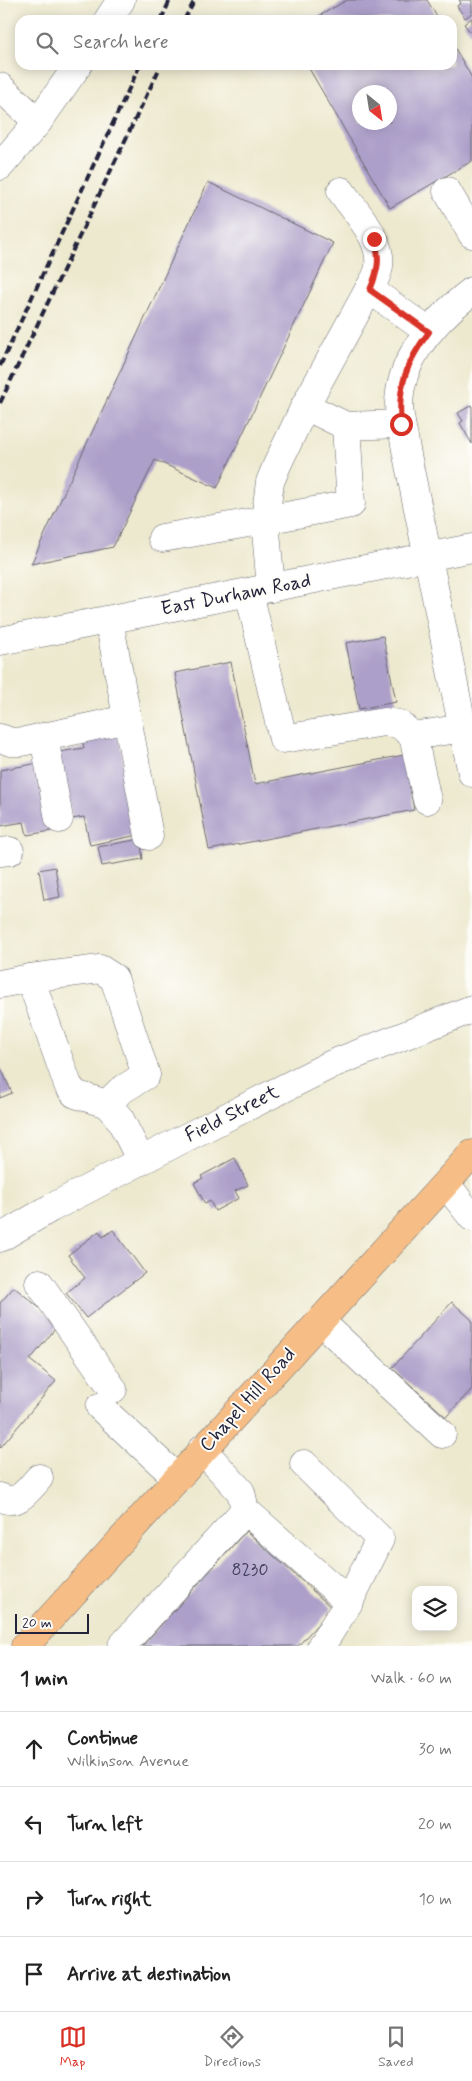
<!DOCTYPE html>
<html lang="en">
<head>
<meta charset="utf-8">
<style>
  :root { --surface:#fff; --page:#f2f2f2; --text:#222; --muted:#767676; --line:#e0e0e0; --accent:#d93025 }
  body { margin:0; font-family:Mynerve,sans-serif; background:var(--page); color:var(--text) }
  .controls { position:absolute; right:15px; bottom:15px; display:grid; overflow:hidden; border-radius:10px; box-shadow:0 2px 12px #0003 }
  .controls button { width:45px; height:45px; display:grid; place-items:center; padding:0; border:0; border-bottom:1px solid var(--line); background:var(--surface); color:var(--text); font:25px sans-serif }
  .compass { position:absolute; left:352px; top:85px; width:45px; height:45px; border-radius:50%; background:var(--surface); box-shadow:0 2px 12px #0003; rotate:150deg }
  .scale { position:absolute; left:15px; bottom:12px; width:74px; box-sizing:border-box; padding-left:5px; border:2px solid #22223b; border-top:0; font-size:14px; line-height:18px; white-space:nowrap; color:#22223b; -webkit-text-stroke:4px #fdfcf7; paint-order:stroke }
  .stop { position:absolute; width:15px; height:15px; margin:-11px; border:4px solid #d93025; border-radius:50%; background:#fff }
  .stop.end { background:#d93025; border-color:#fff; box-shadow:0 1px 5px #0008 }
  .list { margin:0; padding:0; list-style:none }
  h2 { display:flex; justify-content:space-between; align-items:center; height:65px; margin:0; padding:0 20px; font-size:21px }
  h2 small { font-size:16px; font-weight:400; color:var(--muted) }
  .list li { display:grid; grid-template-columns:32px 1fr auto; gap:15px; align-items:center; box-sizing:border-box; height:75px; padding:0 20px; border-top:1px solid var(--line) }
  .list b { display:block; font-size:19px; white-space:nowrap }
  .list p { margin:0; font-size:16px; white-space:nowrap; color:var(--muted) }
  .list em { font-size:16px; font-style:normal; color:var(--muted) }
  .icon { flex:none; width:28px; height:28px; fill:none; stroke:currentColor; stroke-width:2; stroke-linecap:round; stroke-linejoin:round }
  .map { position:relative; flex:none; width:472px; height:1646px; overflow:hidden }
  .search { position:absolute; background:var(--surface); box-shadow:0 2px 12px #0003; left:15px; right:15px; top:15px; height:55px; display:flex; align-items:center; gap:12px; box-sizing:border-box; padding:0 18px; border-radius:15px; color:var(--muted); font-size:19px }
  .sheet { height:365px; background:var(--surface) }
  nav { display:flex; justify-content:space-around; align-items:center; box-sizing:border-box; height:70px; border-top:1px solid var(--line); background:var(--surface); font-size:14px; color:var(--muted) }
  nav a { display:grid; justify-items:center; gap:2px }
  nav .on { color:var(--accent) }
  .map>svg:first-child { display:block }
</style>
</head>
<body>
<div class="map">
<svg width="472" height="1646" viewBox="0 0 472 1646">
  <rect width="100%" height="100%" fill="#fdfcf7"/>
  <filter id="ink" filterUnits="userSpaceOnUse"><feTurbulence type="fractalNoise" baseFrequency=".02" numOctaves="2"/><feDisplacementMap in="SourceGraphic" scale="10" xChannelSelector="R" yChannelSelector="G"/><feConvolveMatrix kernelMatrix="1 2 1 2 8 2 1 2 1" color-interpolation-filters="sRGB"/></filter>
  <filter id="wash" filterUnits="userSpaceOnUse"><feTurbulence type="fractalNoise" baseFrequency=".0096" numOctaves="4" result="noise"/><feDisplacementMap in="SourceGraphic" scale="20" xChannelSelector="R" yChannelSelector="G"/><feGaussianBlur stdDeviation="1.12" result="paint"/><feColorMatrix in="noise" values="0 0 0 0 0 0 0 0 0 0 0 0 0 0 0 0 0 1.4 0 .05"/><feComposite in="paint" operator="in"/></filter>
  <g filter="url(#wash)">
    <rect width="100%" height="100%" fill="#ede9cf"/>
    <g id="blocks">
      <!-- building -->
      <g fill="#ac9fc9" fill-rule="evenodd">
        <polygon points="347,0 427,0 439,20 312,20"/>
        <polygon points="459,0 472,0 472,13 465,18 457,6 461,3"/>
        <polygon points="472,18 472,34 464,24"/>
        <path d="M 452,43 L 472,78 L 472,161 L 390,208 L 307,65 L 452,65 ZM 360,92 L 390,92 L 390,122 L 360,122 Z"/>
        <polygon points="208,182 333,243 217,488 155,460 113,547 31,564"/>
        <polygon points="472,405 472,444 460,423 463,421 458,413"/>
        <polygon points="383,636 396,702 359,709 346,643"/>
        <polygon points="231,662 255,784 404,755 414,810 209,850 175,673"/>
        <polygon points="118,732 138,835 90,845 84,817 72,819 59,752 84,748 82,739"/>
        <polygon points="39,763 51,831 27,835 24,822 0,826 0,770"/>
        <polygon points="140,839 143,859 102,866 98,847"/>
        <polygon points="55,867 60,897 44,900 39,870"/>
        <polygon points="0,1066 12,1093 0,1098"/>
        <polygon points="235,1158 248,1185 235,1191 239,1198 215,1211 210,1201 205,1204 194,1183 203,1178 201,1176"/>
        <polygon points="113,1230 145,1273 86,1318 66,1293 85,1278 68,1255 99,1231 103,1237"/>
        <polygon points="14,1287 59,1324 30,1360 56,1381 0,1448 0,1303"/>
        <polygon points="452,1302 472,1320 472,1389 446,1417 392,1368"/>
        <polygon points="246,1531 332,1608 298,1646 142,1646"/>
      </g>
    </g>
  </g>
  <g filter="url(#ink)">
    <use href="#blocks" fill-opacity="0" stroke="#69686f" stroke-width="1"/>
    <g fill="none" stroke-linecap="round" stroke-linejoin="round">
      <defs>
        <g id="minor">
          <polyline points="108,20 121,0"/>
          <polyline points="0,87 38,122"/>
          <polyline points="0,166 38,122 78,65"/>
          <path d="M 341,191 C 356,213 386,242 378,271 C 376,278 372,284 369,289"/>
          <polyline points="447,191 472,234"/>
          <path d="M 472,291 C 437,318 400,357 399,404 C 399,419 404,435 406,450 L 472,773"/>
          <polyline points="305,406 346,426"/>
          <polyline points="162,538 265,520 270,482 277,465 305,406 369,289 429,332"/>
          <polyline points="271,588 265,520 351,504 346,426 401,424"/>
          <polyline points="249,592 283,739 384,722 399,724 413,736 463,728"/>
          <polyline points="109,620 149,836"/>
          <polyline points="0,641 472,548"/>
          <polyline points="413,736 427,800"/>
          <polyline points="44,737 59,819"/>
          <polyline points="0,738 11,742 21,742 127,719"/>
          <polyline points="0,852 10,851"/>
          <polyline points="30,978 68,1085 75,1094 107,1104"/>
          <polyline points="0,984 30,978 100,969 114,978 146,1075 120,1091 107,1104 120,1119 141,1161"/>
          <polyline points="446,1184 472,1217"/>
          <polyline points="0,1238 51,1208 179,1141 332,1064 472,1009"/>
          <polyline points="39,1283 113,1389"/>
          <polyline points="320,1321 442,1434"/>
          <polyline points="100,1407 177,1478"/>
          <polyline points="202,1449 241,1492 245,1510 349,1602 321,1646"/>
          <polyline points="304,1464 380,1539 349,1602"/>
          <path d="M 0,1497 C 18,1507 28,1490 39,1478"/>
          <polyline points="122,1646 245,1510"/>
        </g>
        <polyline id="major" points="25,1646 472,1154"/>
      </defs>
      <!-- minor casing -->
      <use href="#minor" stroke="#69686f" stroke-width="29"/>
      <!-- major casing -->
      <use href="#major" stroke="#69686f" stroke-width="29"/>
      <!-- minor -->
      <use href="#minor" stroke="#fff" stroke-width="28"/>
      <!-- major -->
      <use href="#major" stroke="#f6be86" stroke-width="28"/>
      <!-- rail -->
      <g stroke="#22223b" stroke-width="4" stroke-dasharray="8 4" stroke-linecap="butt">
        <polyline points="161,20 170,0"/>
        <polyline points="184,20 195,0"/>
        <polyline points="0,366 140,65"/>
        <polyline points="0,403 161,65"/>
      </g>
    </g>
  </g>
  <g fill="none" stroke-linecap="round" stroke-linejoin="round" filter="url(#ink)">
    <!-- route -->
    <path stroke="#d93025" stroke-width="6" d="M 374,239 C 381,258 378,271 370,290 L 429,332 C 407,361 397,387 401,424"/>
  </g>
  <g text-anchor="middle" dominant-baseline="central" stroke-width="4" stroke-linejoin="round" paint-order="stroke">
    <!-- number labels -->
    <g font-size="18" fill="#44415e">
      <text x="250" y="1570">8230</text>
    </g>
    <!-- street labels -->
    <g font-size="20" fill="#22223b" stroke="#fdfcf7">
      <text transform="translate(236 595) rotate(-11)">East Durham Road</text>
      <text transform="translate(232 1114) rotate(-27)">Field Street</text>
      <text transform="translate(248 1400) rotate(-48)">Chapel Hill Road</text>
    </g>
  </g>
</svg>
<div class="controls">
<button><svg class="icon" aria-label="layers" viewBox="0 0 24 24"><path d="M12 4l9 5-9 5-9-5zM3 14l9 5 9-5"/></svg></button>
</div>
<svg class="compass" viewBox="-18 -18 36 36"><path d="M0-13l5 13h-10z" fill="#e53935"/><path d="M0 13l5-13h-10z" fill="#767676"/></svg>
<div class="scale">20 m</div>
<div class="stop" style="left:401px;top:424px"></div>
<div class="stop end" style="left:374px;top:239px"></div>
<div class="search"><svg class="icon" aria-label="search" viewBox="0 0 24 24"><circle cx="10" cy="10" r="6"/><path d="M15 15l6 6"/></svg>Search here</div>
</div>
<section class="sheet">
<h2>1 min<small>Walk · 60 m</small></h2>
<ul class="list">
<li><svg class="icon" aria-label="ahead" viewBox="0 0 24 24"><path d="M12 20V5M6 11l6-6 6 6"/></svg><div><b>Continue</b><p>Wilkinson Avenue</p></div><em>30 m</em></li>
<li><svg class="icon" aria-label="left" viewBox="0 0 24 24"><path d="M17 20v-9H6M10 6l-5 5 5 5"/></svg><div><b>Turn left</b></div><em>20 m</em></li>
<li><svg class="icon" aria-label="right" viewBox="0 0 24 24"><path d="M7 20v-9h11M14 6l5 5-5 5"/></svg><div><b>Turn right</b></div><em>10 m</em></li>
<li><svg class="icon" aria-label="arrive" viewBox="0 0 24 24"><path d="M6 21V4h12l-3 4 3 4H6"/></svg><div><b>Arrive at destination</b></div></li>
</ul>
</section>
<nav>
<a class="on"><svg class="icon" aria-label="map" viewBox="0 0 24 24"><path d="M3 6l6-2 6 2 6-2v14l-6 2-6-2-6 2zM9 4v14M15 6v14"/></svg>Map</a>
<a><svg class="icon" aria-label="directions" viewBox="0 0 24 24"><path d="M12 3l9 9-9 9-9-9zM9 14v-3h6M13 9l2 2-2 2"/></svg>Directions</a>
<a><svg class="icon" aria-label="saved" viewBox="0 0 24 24"><path d="M7 4h10v16l-5-4-5 4z"/></svg>Saved</a>
</nav>
</body>
</html>
